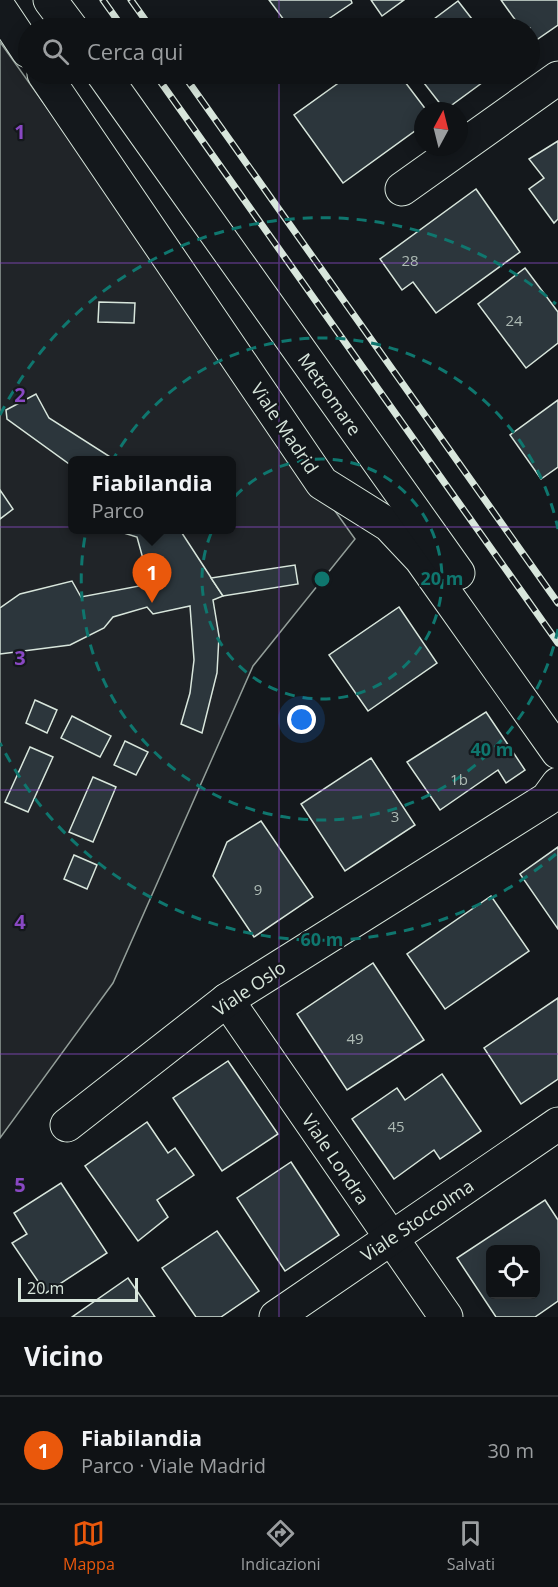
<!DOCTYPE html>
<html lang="it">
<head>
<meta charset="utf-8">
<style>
  :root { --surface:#0f1215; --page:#1d2022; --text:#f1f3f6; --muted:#9b9ea0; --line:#2f3234; --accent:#ea580c }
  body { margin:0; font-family:"Open Sans",sans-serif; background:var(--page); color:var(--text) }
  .controls { position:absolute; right:18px; bottom:18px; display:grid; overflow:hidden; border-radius:9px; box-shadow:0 3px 15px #0003 }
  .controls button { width:54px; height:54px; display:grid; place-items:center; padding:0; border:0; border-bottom:2px solid var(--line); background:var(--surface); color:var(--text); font:30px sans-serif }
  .compass { position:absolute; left:414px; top:102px; width:54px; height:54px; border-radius:50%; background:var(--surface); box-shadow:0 3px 15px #0003; rotate:7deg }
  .scale { position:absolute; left:18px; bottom:15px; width:120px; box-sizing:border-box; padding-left:6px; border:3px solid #d8e6dc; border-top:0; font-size:16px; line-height:21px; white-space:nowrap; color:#d8e6dc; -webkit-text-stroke:4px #14181c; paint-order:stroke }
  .you { position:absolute; left:302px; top:720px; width:21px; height:21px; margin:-15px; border:4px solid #fff; border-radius:50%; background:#1a73e8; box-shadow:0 0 0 9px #1a73e833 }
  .badge { display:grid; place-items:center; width:39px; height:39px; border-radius:50%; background:var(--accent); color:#fff; font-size:20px; font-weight:700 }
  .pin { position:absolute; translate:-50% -50px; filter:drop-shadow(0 2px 3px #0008) }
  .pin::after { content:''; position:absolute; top:32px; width:21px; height:18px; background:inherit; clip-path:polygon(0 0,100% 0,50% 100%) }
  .popup { position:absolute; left:68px; top:456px; width:168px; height:78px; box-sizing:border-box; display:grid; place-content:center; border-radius:9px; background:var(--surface); filter:drop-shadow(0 2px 4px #0005); font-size:20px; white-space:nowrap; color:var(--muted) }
  .popup b { font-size:22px; color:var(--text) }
  .popup::after { content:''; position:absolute; left:50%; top:100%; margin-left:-12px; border:12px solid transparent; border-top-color:var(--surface) }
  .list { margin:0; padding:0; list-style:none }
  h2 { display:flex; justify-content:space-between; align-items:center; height:78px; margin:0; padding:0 24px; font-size:26px }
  h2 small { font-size:20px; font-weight:400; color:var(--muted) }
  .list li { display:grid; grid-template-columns:39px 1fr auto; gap:18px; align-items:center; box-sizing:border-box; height:108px; padding:0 24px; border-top:2px solid var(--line) }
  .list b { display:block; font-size:22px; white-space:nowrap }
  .list p { margin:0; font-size:20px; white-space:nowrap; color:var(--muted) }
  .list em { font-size:20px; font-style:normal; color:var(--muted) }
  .icon { flex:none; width:33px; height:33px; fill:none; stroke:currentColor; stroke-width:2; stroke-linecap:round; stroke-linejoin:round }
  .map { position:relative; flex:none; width:558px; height:1317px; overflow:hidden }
  .search { position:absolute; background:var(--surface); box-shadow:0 3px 15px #0003; left:18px; right:18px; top:18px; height:66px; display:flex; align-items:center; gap:15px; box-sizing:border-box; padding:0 21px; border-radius:33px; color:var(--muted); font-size:22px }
  .sheet { height:186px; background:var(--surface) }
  nav { display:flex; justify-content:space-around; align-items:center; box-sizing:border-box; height:84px; border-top:2px solid var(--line); background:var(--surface); font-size:16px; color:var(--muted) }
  nav a { display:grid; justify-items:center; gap:3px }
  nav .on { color:var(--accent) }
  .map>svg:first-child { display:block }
</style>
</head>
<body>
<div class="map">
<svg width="558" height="1317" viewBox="0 0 558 1317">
  <rect width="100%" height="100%" fill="#14181c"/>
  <!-- green -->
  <path fill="#202428" stroke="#939e99" stroke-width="1.5" fill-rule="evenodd" d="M 0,42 L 355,539 L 253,666 L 113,983 L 0,1138 ZM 72,460 L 231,460 L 231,530 L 72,530 Z"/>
  <!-- building -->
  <g fill="#2c363c" stroke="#d8e6dc" stroke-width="1.5" fill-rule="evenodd">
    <polygon points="269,0 351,0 352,3 315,28 290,28"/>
    <polygon points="371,0 404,0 382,16"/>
    <polygon points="501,0 558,0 558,25 532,43 530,28 521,28"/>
    <polygon points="458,1 479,28 422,28"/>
    <polygon points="351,74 399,74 427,111 423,111 423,125 343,183 294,115"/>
    <polygon points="417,74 494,74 445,110"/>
    <polygon points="558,141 558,219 554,223 529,189 544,178 529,159"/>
    <polygon points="476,189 520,252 436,313 413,282 402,290 380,259"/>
    <polygon points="525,268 558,312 558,343 526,368 478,304"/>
    <polygon points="99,302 135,303 134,323 98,322"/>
    <polygon points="36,394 49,418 115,460 72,460 72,466 7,419 6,410"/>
    <polygon points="558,400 558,467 541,479 510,435"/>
    <polygon points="0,490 13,509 0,519"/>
    <polygon points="114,530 180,530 223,596 213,600 219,636 217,673 202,733 181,724 190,693 194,660 190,606 153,614 147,607 113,617 104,628 70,645 0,654 0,608 20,594 72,581 81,597 150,584 137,537"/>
    <polygon points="295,565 298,584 223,596 211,578"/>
    <polygon points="399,607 437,663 368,711 329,655"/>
    <polygon points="35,700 57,710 47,733 26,723"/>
    <polygon points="486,712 525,770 506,783 498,770 440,810 407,762"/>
    <polygon points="72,716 111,736 100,757 61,738"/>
    <polygon points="125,741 148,752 136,775 114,765"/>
    <polygon points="30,747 53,757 28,812 5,802"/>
    <polygon points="371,758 415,825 345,871 301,804"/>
    <polygon points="93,777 116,787 93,842 69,832"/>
    <polygon points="261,821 313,897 254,937 213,876 227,842"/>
    <polygon points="558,847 558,929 520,874"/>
    <polygon points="74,855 97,865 87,889 64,879"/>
    <polygon points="491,896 529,951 445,1009 407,954"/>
    <polygon points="373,963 424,1040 347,1090 297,1014"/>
    <polygon points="558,998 558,1079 521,1104 484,1048"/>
    <polygon points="228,1061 278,1134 222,1171 173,1098"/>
    <polygon points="442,1074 481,1131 440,1159 434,1150 394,1179 352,1119 397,1088 405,1100"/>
    <polygon points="147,1122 168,1153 175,1148 194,1175 157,1200 168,1217 138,1241 85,1166"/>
    <polygon points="291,1162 339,1235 285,1271 237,1198"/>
    <polygon points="61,1183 107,1253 46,1293 12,1243 27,1234 14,1213"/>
    <path d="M 545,1200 L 558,1220 L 558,1301 L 535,1317 L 496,1317 L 457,1258 ZM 490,1250 L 536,1250 L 536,1294 L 490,1294 Z"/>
    <polygon points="217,1231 259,1291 221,1317 196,1317 162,1268"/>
    <polygon points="128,1278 155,1317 72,1317"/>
  </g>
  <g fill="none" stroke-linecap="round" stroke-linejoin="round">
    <defs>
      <g id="minor">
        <polyline points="50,0 71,28"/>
        <polyline points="0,9 28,51"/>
        <polyline points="44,74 322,483 389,525 421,559 558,752"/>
        <polyline points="103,74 458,573"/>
        <polyline points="402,189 558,78"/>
        <polyline points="227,1000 446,1317"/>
        <polyline points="67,1125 227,1000 547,799 558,784"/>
        <polyline points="276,1317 558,1124"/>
      </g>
    </defs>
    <!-- minor casing -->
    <use href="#minor" stroke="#d8e6dc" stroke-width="35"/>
    <!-- minor -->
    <use href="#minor" stroke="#14181c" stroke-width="33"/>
    <defs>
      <g id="rail">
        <polyline points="103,0 123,28"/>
        <polyline points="131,0 151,28"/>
        <polyline points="155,74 558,643"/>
        <polyline points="183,74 558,603"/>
      </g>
    </defs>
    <!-- rail casing -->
    <use href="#rail" stroke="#d8e6dc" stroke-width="7"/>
    <!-- rail -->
    <use href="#rail" stroke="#14181c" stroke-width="4.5" stroke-dasharray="14" stroke-linecap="butt"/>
  </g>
  <!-- grid -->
  <path fill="none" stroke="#8948c3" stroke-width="1.5" stroke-opacity="0.55" d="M 279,0 L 279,28M 279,74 L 279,1317M 0,263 L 558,263M 0,527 L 558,527M 0,790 L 558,790M 0,1054 L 558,1054"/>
  <!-- distance rings -->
  <g fill="none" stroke="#0f766e" stroke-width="3" stroke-dasharray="10 8">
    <circle cx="322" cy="579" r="120"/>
    <path d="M558 629A241 241 0 1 1 558 529"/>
    <path d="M556 854A361 361 0 0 1 0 743M0 415A361 361 0 0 1 556 304"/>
  </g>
  <g text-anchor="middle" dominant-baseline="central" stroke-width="4.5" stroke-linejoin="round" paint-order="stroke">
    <!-- number labels -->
    <g font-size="15" fill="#adbab4">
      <text x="410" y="260">28</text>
      <text x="514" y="320">24</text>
      <text x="459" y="779">1b</text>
      <text x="395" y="816">3</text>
      <text x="258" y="889">9</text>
      <text x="355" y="1038">49</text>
      <text x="396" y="1126">45</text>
    </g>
    <!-- street labels -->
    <g font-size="18" fill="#d8e6dc" stroke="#14181c">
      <text transform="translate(330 394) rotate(55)">Metromare</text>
      <text transform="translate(285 428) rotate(56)">Viale Madrid</text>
      <text transform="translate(249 988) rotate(-34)">Viale Oslo</text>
      <text transform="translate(336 1159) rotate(56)">Viale Londra</text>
      <text transform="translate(417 1220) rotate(-34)">Viale Stoccolma</text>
    </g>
  </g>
  <g font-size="20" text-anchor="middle" font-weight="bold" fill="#8948c3" stroke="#14181c" stroke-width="4.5" stroke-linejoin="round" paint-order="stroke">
    <text x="20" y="139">1</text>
    <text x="20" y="402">2</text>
    <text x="20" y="665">3</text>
    <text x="20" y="929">4</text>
    <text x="20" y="1192">5</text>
  </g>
  <circle cx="322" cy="579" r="9" fill="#0f766e" stroke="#14181c" stroke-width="3"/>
  <g font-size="18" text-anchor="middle" font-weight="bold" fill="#0f766e" stroke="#14181c" stroke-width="4.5" stroke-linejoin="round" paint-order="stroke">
    <text x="442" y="585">20 m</text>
    <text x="492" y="756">40 m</text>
    <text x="322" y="946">60 m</text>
  </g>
</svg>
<div class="controls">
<button><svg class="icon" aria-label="locate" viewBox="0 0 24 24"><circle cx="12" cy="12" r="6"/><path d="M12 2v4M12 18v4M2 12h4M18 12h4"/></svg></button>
</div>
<svg class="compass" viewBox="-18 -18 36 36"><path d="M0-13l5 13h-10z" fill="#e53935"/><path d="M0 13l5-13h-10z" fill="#9b9ea0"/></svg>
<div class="scale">20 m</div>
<div class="you"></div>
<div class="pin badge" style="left:152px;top:603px">1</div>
<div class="popup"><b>Fiabilandia</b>Parco</div>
<div class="search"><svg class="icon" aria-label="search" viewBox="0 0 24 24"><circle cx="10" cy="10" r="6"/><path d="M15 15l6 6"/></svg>Cerca qui</div>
</div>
<section class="sheet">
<h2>Vicino<small></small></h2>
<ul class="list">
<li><span class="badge">1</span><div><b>Fiabilandia</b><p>Parco · Viale Madrid</p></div><em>30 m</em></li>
</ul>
</section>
<nav>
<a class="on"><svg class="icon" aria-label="map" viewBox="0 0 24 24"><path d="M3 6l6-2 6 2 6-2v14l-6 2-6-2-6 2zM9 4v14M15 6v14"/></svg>Mappa</a>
<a><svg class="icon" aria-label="directions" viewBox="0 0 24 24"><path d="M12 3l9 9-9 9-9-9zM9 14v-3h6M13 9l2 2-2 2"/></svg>Indicazioni</a>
<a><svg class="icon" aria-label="saved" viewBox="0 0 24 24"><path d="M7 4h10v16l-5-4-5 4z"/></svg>Salvati</a>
</nav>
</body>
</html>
